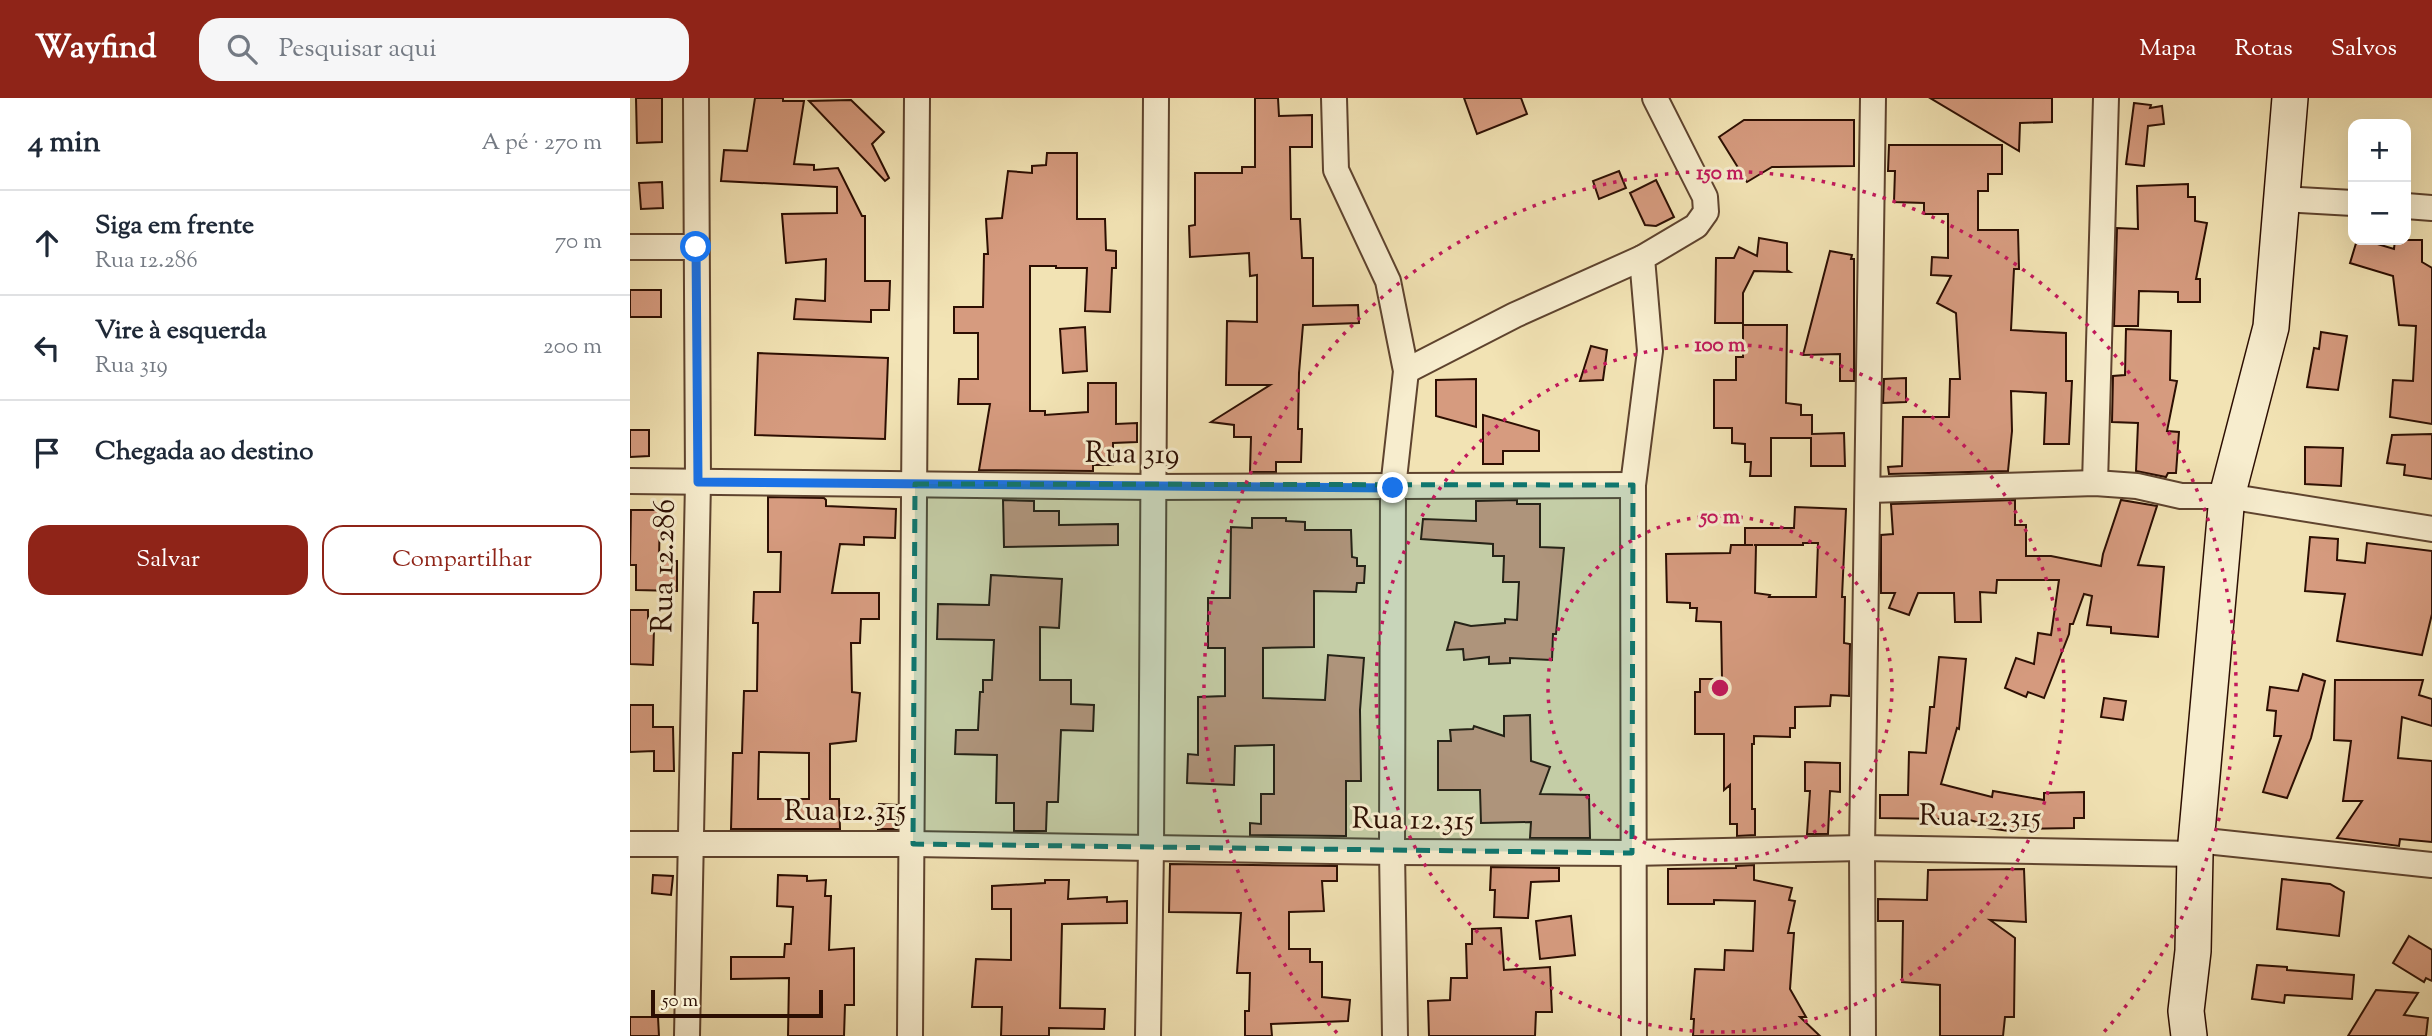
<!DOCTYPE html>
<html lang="pt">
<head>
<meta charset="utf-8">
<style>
  :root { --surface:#fff; --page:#f6f6f7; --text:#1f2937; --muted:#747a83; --line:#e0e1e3; --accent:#8f2418 }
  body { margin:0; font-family:"Sorts Mill Goudy",serif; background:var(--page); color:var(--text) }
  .controls { position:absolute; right:21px; top:21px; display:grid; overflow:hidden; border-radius:14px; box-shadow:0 7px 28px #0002 }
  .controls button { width:63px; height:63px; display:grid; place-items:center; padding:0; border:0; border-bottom:2px solid var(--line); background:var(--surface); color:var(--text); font:35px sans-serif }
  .scale { position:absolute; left:21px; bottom:18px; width:172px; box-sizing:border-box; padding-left:7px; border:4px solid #2c0e02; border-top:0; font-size:19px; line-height:24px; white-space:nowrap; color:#2c0e02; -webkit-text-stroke:5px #f7edce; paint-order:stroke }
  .stop { position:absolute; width:21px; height:21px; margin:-16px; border:5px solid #1a73e8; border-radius:50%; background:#fff }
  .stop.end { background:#1a73e8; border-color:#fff; box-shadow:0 2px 7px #0008 }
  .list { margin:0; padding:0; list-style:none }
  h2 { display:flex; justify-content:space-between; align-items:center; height:91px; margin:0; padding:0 28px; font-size:30px }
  h2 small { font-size:23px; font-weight:400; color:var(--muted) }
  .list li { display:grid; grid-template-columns:46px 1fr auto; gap:21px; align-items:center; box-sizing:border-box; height:105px; padding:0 28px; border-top:2px solid var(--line) }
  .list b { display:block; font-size:26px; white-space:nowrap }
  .list p { margin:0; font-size:23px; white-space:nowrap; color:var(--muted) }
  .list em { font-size:23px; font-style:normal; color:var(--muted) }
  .actions { display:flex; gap:14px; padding:21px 28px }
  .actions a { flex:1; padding:16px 0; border:2px solid var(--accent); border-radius:21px; text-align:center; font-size:24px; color:var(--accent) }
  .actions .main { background:var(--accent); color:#fff }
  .icon { flex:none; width:38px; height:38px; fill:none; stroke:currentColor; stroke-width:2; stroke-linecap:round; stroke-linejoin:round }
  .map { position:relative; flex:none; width:1802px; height:938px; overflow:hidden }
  header { display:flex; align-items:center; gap:42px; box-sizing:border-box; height:98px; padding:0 35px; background:var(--accent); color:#fff }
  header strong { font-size:33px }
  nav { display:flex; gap:38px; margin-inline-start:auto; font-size:24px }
  .search { width:490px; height:63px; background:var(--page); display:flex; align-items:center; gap:18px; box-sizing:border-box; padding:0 24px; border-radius:21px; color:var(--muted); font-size:26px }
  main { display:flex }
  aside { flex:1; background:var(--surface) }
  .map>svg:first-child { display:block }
</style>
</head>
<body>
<header>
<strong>Wayfind</strong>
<div class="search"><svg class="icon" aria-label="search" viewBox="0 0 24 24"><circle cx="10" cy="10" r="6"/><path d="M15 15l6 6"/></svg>Pesquisar aqui</div>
<nav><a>Mapa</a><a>Rotas</a><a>Salvos</a></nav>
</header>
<main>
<aside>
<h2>4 min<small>A pé · 270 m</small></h2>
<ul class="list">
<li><svg class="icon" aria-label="ahead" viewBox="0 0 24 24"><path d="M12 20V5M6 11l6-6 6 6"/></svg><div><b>Siga em frente</b><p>Rua 12.286</p></div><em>70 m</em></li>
<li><svg class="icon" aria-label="left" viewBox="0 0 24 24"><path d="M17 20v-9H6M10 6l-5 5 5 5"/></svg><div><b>Vire à esquerda</b><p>Rua 319</p></div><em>200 m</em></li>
<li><svg class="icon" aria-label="arrive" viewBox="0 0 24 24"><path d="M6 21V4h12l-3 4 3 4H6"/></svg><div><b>Chegada ao destino</b></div></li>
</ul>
<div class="actions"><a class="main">Salvar</a><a>Compartilhar</a></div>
</aside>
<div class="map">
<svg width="1802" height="938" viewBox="0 0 1802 938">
  <rect width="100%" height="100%" fill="#f2e3b4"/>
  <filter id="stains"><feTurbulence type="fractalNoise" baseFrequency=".00286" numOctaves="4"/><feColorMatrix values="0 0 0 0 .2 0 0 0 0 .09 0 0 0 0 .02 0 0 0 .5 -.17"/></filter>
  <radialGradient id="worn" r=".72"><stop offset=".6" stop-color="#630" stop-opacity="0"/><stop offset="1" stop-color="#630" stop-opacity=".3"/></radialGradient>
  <!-- building -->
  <g fill="#d69b7f" stroke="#2c0e02" stroke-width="2" fill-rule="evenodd">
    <polygon points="6,0 32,0 32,44 7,45"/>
    <polygon points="125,0 153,0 153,3 174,3 164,66 184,67 184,72 208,70 232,118 235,118 235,183 260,183 259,212 241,212 241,224 164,221 166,201 195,203 196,161 156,165 152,116 207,115 207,89 91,83 94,52 117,53"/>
    <polygon points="625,0 648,0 649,18 682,17 682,49 660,49 661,121 670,121 672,160 683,160 683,208 728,207 729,225 673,227 669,275 668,331 672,331 671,364 646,364 646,374 620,374 621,339 604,339 604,327 581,324 640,287 596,287 597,223 627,224 627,177 620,178 619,155 560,159 559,128 565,127 565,75 612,75 612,69 625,69"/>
    <polygon points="834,0 891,0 897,16 847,36"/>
    <polygon points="1300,0 1422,0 1422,24 1390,25 1389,53"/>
    <polygon points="221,2 254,34 242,46 259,80 255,83 179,3"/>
    <polygon points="1504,5 1521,7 1520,10 1532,8 1534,26 1518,28 1514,68 1496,66"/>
    <polygon points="1114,22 1224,22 1224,68 1142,69 1117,84 1089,39"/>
    <polygon points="1259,47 1372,47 1372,76 1358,76 1358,93 1348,93 1348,132 1388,132 1389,171 1384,171 1381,232 1436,235 1436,283 1442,283 1439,346 1414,346 1416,295 1381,293 1382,333 1378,373 1259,376 1258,369 1272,368 1273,319 1319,319 1320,281 1330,281 1326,215 1307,205 1321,178 1301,177 1302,159 1318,160 1318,116 1294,116 1294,105 1264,104 1265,73 1258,73"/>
    <polygon points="417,55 447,55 447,121 475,121 476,152 486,153 486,170 482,170 480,214 455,213 457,170 426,170 426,168 400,168 400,313 415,313 415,317 458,314 458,285 486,285 486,326 507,325 507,344 483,345 483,367 463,367 463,373 349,372 360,306 328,306 329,281 348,281 348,235 324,235 324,209 353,209 354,156 358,156 356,121 372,120 378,73 402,75 402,68 416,67"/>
    <polygon points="989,73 996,90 969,101 963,83"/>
    <polygon points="1026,82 1044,119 1026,128 1015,127 1000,95"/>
    <polygon points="32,84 33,110 11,111 9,85"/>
    <polygon points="1558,86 1558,99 1565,99 1565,123 1577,125 1566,181 1570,181 1570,204 1548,204 1548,194 1509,193 1508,228 1484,228 1487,130 1508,131 1507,88"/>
    <polygon points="1129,140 1157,145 1157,172 1160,174 1124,173 1113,195 1113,225 1085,225 1086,160 1104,160 1109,149 1127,158"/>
    <polygon points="1727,142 1734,142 1764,151 1765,142 1792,142 1792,164 1802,170 1802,326 1760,319 1763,282 1783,283 1786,228 1769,227 1763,178 1720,165"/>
    <polygon points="1200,153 1222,157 1221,161 1224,161 1224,283 1210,283 1210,256 1173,257"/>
    <rect x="0" y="192" width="31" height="27"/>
    <polygon points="1113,227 1157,227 1156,305 1171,307 1171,317 1182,317 1182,336 1214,335 1215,368 1181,368 1181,340 1141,340 1141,378 1120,378 1121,364 1115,364 1115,346 1102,345 1102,330 1084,330 1084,282 1106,282 1106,259 1113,259"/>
    <polygon points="455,229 457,273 433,275 430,231"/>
    <polygon points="1496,231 1541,233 1540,282 1547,283 1537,333 1549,334 1546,375 1538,375 1536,379 1506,373 1508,325 1482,324 1483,278 1495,277"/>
    <polygon points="1691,234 1717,238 1708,292 1677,289 1684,250 1689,251"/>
    <polygon points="961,248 977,252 973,282 950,283"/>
    <polygon points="128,255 258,260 255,341 125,337"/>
    <polygon points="1276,280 1276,304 1253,305 1254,281"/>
    <polygon points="846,281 846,329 806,318 806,282"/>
    <polygon points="853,317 909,333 909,353 873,353 873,366 853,366"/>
    <polygon points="0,332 19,332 19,358 0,359"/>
    <polygon points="1802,336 1802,381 1774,377 1775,367 1757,365 1762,337"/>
    <polygon points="1675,349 1713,350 1711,388 1675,386"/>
    <path d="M 138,399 L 194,400 L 196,402 L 196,408 L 266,411 L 265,440 L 234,439 L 234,447 L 210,446 L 202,495 L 249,495 L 249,521 L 231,521 L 230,545 L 221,545 L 222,594 L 230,595 L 226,643 L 200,646 L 200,701 L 209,701 L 210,731 L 101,731 L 103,655 L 112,655 L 114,593 L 127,593 L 128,525 L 123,525 L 124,494 L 150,494 L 151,454 L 138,454 ZM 129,654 L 179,655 L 179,701 L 128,701 Z"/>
    <polygon points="373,402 404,403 404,413 429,413 429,427 488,426 488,447 374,449"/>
    <polygon points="887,402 887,406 910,406 910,449 934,450 926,536 923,536 922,562 880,560 880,565 859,566 859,559 834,562 833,551 817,552 825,524 841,528 875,525 875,521 887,522 889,484 873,484 874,458 863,458 863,446 791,441 793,421 846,423 846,403"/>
    <polygon points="1385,402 1385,427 1396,427 1396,458 1421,458 1471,468 1473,456 1491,402 1527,408 1508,467 1534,469 1528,539 1481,535 1481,529 1457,527 1462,498 1454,496 1443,526 1440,526 1439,536 1414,600 1398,594 1396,599 1375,590 1386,560 1404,566 1408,535 1421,537 1429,482 1367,482 1366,495 1350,494 1351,524 1325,524 1324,495 1288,495 1279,517 1259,510 1265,495 1251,495 1251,437 1263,436 1261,406"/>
    <path d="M 1165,409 L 1216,411 L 1212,499 L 1215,499 L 1214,545 L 1220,546 L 1219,598 L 1201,597 L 1200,608 L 1165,609 L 1165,630 L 1160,630 L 1160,639 L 1124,638 L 1124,646 L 1122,646 L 1122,711 L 1125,711 L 1125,737 L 1107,738 L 1107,726 L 1100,726 L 1100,687 L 1094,692 L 1094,636 L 1065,636 L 1065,594 L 1070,594 L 1070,581 L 1092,581 L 1091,524 L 1066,523 L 1067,510 L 1060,510 L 1060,505 L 1037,504 L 1036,456 L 1100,455 L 1101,447 L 1123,447 L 1115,447 L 1115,430 L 1164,430 ZM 1173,445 L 1188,445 L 1186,499 L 1139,499 L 1140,497 L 1125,495 L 1126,447 L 1124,447 L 1173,447 Z"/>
    <polygon points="1,412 30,412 29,463 47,463 47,493 6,492 6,467 0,467"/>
    <polygon points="622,420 656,420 656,423 675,424 675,432 721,432 722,459 727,460 727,468 735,468 734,485 727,485 726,494 684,493 684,549 633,550 633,600 695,602 698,557 734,560 730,612 731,683 716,683 716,738 620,737 620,725 631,726 631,696 644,696 644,647 605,648 604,687 557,685 558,656 568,657 568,599 595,598 595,550 578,550 578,500 600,500 601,429 622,430"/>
    <polygon points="1680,439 1708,441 1707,462 1735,465 1737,445 1802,453 1802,516 1792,557 1707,543 1715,496 1675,493"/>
    <polygon points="361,477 432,481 429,530 410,529 410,582 441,582 441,606 464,607 463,633 431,632 428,704 417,704 416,733 384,733 384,705 366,705 367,657 325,656 326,632 348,632 350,594 353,594 353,582 362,582 364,542 307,541 308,506 359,507"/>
    <polygon points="0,512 18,512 18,530 24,530 23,567 0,566"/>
    <polygon points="1309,559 1336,561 1329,631 1327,630 1311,686 1362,699 1363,693 1414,702 1414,695 1454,694 1454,720 1444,720 1444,730 1390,731 1386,734 1357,730 1357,727 1316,715 1315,721 1250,720 1250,697 1278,697 1279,654 1296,655 1300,609 1304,609"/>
    <polygon points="1673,576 1695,583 1681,640 1657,700 1633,694 1651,638 1644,638 1646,613 1637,612 1640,589 1668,593"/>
    <polygon points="1705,582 1793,582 1789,597 1802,601 1802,628 1772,619 1768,660 1802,663 1802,744 1770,741 1769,748 1707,740 1732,703 1713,703 1721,643 1704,642"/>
    <polygon points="1474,600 1496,603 1493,622 1471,619"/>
    <polygon points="0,607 23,607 23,629 43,629 44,673 24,673 24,653 0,654"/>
    <polygon points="900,617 901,663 920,669 910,696 959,697 960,740 900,740 901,724 851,725 850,692 808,692 808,643 821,643 820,632 843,631 844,628 874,638 874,618"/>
    <polygon points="1175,664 1210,665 1210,694 1200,693 1198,736 1177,736 1180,693 1175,693"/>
    <polygon points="249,706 267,707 267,731 248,731"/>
    <polygon points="540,766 707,768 707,783 692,783 694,813 659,814 659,851 680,851 680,864 692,864 692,899 720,902 718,923 641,926 642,938 615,938 615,913 619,913 620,875 607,875 611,815 539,814"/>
    <polygon points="1124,767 1124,782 1162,790 1159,802 1165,803 1158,835 1164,835 1160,891 1176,919 1170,919 1190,938 1063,938 1064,921 1061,921 1065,871 1094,872 1095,852 1123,853 1125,803 1084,802 1084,806 1038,806 1038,771 1106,770 1106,768"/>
    <polygon points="861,769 929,770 929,783 901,784 898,820 864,819 865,792 860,792"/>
    <polygon points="1394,771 1396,824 1360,822 1385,840 1384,919 1375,919 1373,938 1310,938 1310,887 1272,884 1273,823 1248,823 1248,801 1297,802 1298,772"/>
    <polygon points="23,777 43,778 41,797 22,795"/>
    <polygon points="148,777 177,778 177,783 196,782 195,798 201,798 199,852 224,850 224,907 215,907 214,938 158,938 159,880 101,881 101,859 154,859 155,846 161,846 163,809 147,808"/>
    <polygon points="1652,781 1700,786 1714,794 1709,838 1647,831"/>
    <polygon points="415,782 439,782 438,801 477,799 477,804 497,803 497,825 432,826 430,910 475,911 474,931 419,930 419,938 371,938 372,909 342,909 346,861 381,862 381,811 362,811 362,788 415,785"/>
    <polygon points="941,818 945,857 910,861 906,823"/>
    <polygon points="871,830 874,872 920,869 922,914 906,914 905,938 799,938 798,903 820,902 821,880 837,880 836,846 842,846 842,831"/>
    <polygon points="1779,838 1802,852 1802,883 1796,880 1794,884 1763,865"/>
    <polygon points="1627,867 1657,869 1657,872 1724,877 1722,901 1655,897 1654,905 1622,901"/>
    <polygon points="1746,892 1788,895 1774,917 1798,920 1796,938 1718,938"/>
    <polygon points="0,919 28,919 29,938 0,938"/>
  </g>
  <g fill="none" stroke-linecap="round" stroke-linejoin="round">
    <defs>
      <g id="street">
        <polyline points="704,0 706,72 758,183 776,273 763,390 762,754 765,938"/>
        <polyline points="1650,101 1723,105"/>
        <polyline points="1776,108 1802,110"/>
        <polyline points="0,149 66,149"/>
        <polyline points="776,273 885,217 1012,160"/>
        <polyline points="0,383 522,389 1003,387"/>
        <polyline points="1465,385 1476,0"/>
        <polyline points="1239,392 1465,385 1507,388 1551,398 1597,398 1802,431"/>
        <polyline points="1566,742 1802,767"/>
        <polyline points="0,746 283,746 762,754 1002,755 1232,750 1565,756"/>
        <polyline points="57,938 68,384 66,0"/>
        <polyline points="280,938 287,0"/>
        <polyline points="518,938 521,750 526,0"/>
        <polyline points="1004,938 1003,387 1020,253 1012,160 1066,128 1076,114 1075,99 1025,0"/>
        <polyline points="1233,938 1232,750 1243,0"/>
      </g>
      <polyline id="secondary" points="1559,938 1556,913 1563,853 1565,756 1597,398 1641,229 1660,0"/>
    </defs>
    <!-- street casing -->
    <use href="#street" stroke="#5e432e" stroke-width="28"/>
    <!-- secondary casing -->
    <use href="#secondary" stroke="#2c0e02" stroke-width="38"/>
    <!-- street -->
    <use href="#street" stroke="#f7edce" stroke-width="24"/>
    <!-- secondary -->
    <use href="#secondary" stroke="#f7edce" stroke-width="35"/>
  </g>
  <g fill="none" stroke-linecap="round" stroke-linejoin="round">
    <!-- route -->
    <polyline stroke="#1a73e8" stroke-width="9" points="66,149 68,384 763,390"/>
  </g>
  <!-- marked area -->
  <path fill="#0f766e" fill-opacity="0.2" stroke="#0f766e" stroke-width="5" stroke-dasharray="14 9" stroke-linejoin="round" d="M 285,386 L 1003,387 L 1002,755 L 283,746 Z"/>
  <!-- distance rings -->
  <g fill="none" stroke="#c2185b" stroke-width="3.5" stroke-dasharray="3.5 7">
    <circle cx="1090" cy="590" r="172"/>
    <circle cx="1090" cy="590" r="344"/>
    <path d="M707 935A516 516 0 1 1 1473 935"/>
  </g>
  <g text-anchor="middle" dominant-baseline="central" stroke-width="6" stroke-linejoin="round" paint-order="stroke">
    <!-- street labels -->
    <g font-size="30" fill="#2c0e02" stroke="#f7edce">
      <text transform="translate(502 357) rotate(1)">Rua 319</text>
      <text transform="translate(35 468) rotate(-89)">Rua 12.286</text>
      <text x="215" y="714">Rua 12.315</text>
      <text transform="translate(1350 720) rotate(1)">Rua 12.315</text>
      <text transform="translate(783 723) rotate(1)">Rua 12.315</text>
    </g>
  </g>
  <circle cx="1090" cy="590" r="10" fill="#c2185b" stroke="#f7edce" stroke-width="3.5"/>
  <g font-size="21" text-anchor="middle" font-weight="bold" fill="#c2185b" stroke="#f7edce" stroke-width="6" stroke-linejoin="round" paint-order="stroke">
    <text x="1090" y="81">150 m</text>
    <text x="1090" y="253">100 m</text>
    <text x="1090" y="425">50 m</text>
  </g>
  <rect width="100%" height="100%" filter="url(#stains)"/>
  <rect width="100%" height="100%" fill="url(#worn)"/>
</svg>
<div class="controls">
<button>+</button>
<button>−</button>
</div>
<div class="scale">50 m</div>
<div class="stop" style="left:66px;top:149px"></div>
<div class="stop end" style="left:763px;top:390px"></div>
</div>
</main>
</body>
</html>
